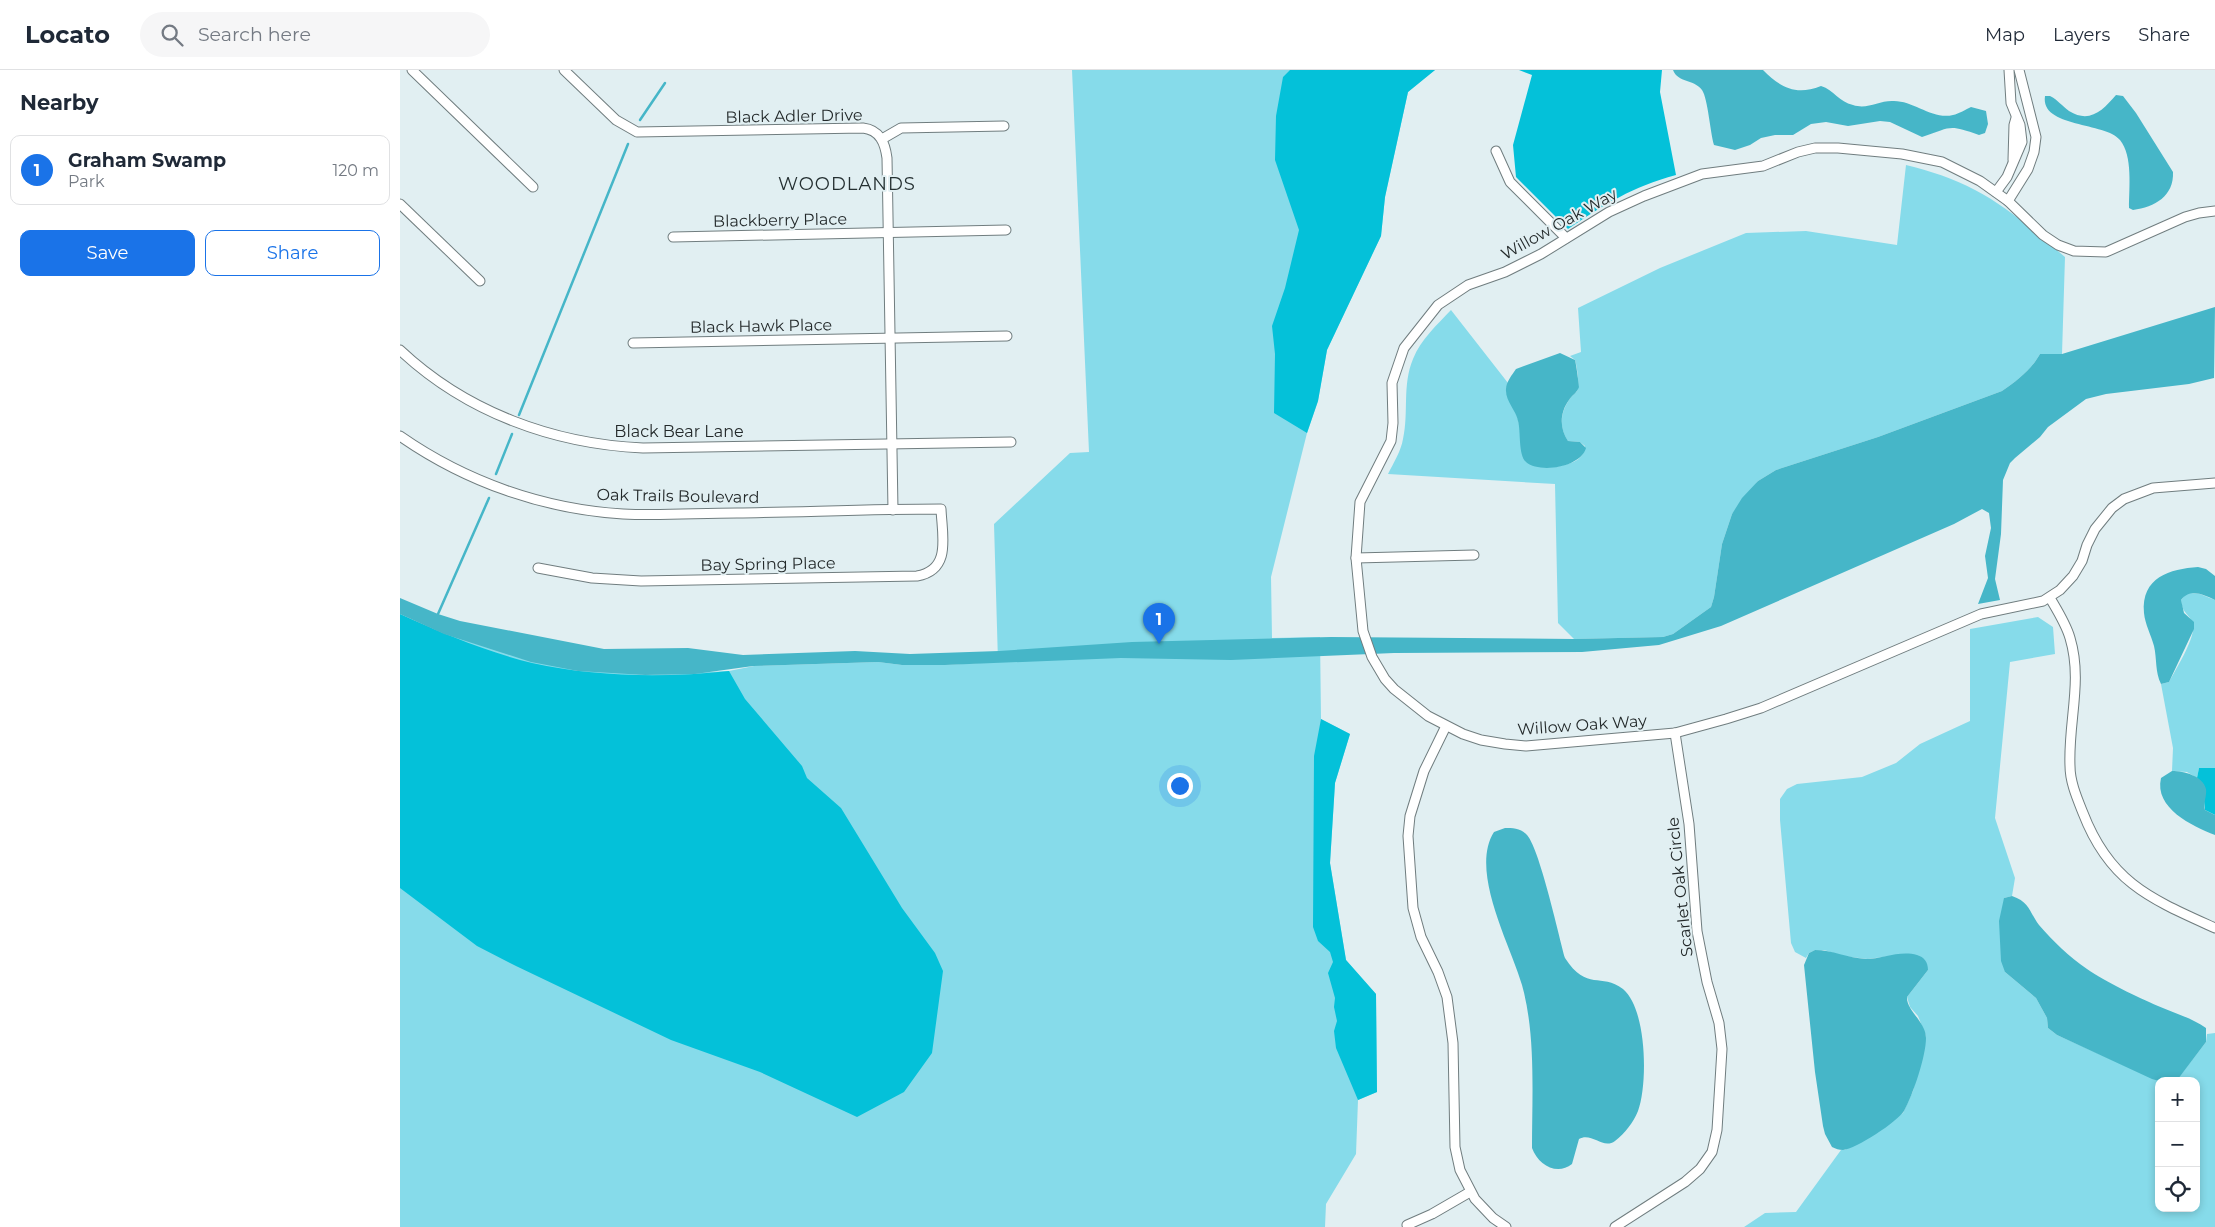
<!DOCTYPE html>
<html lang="en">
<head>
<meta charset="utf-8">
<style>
  :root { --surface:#fff; --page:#f6f6f7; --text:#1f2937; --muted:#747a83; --line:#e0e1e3; --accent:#1a73e8 }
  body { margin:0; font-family:Montserrat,sans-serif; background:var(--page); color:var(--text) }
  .controls { position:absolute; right:15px; bottom:15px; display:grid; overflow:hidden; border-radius:10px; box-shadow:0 2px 8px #0003 }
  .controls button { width:45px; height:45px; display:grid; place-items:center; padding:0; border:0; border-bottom:1px solid var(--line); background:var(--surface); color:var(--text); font:25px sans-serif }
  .you { position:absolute; left:779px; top:715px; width:18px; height:18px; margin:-12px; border:4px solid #fff; border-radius:50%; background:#1a73e8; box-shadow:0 0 0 8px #1a73e833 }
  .badge { display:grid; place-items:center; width:32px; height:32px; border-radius:50%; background:var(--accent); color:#fff; font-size:16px; font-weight:700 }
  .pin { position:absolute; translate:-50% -41px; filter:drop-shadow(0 1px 2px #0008) }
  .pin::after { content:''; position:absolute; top:26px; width:18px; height:15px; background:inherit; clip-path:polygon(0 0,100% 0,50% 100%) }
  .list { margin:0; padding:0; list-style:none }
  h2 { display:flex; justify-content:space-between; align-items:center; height:65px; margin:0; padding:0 20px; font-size:21px }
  h2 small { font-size:16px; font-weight:400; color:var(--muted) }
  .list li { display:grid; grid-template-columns:32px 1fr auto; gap:15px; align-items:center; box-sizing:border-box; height:70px; margin:0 10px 10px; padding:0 10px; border:1px solid var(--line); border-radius:10px }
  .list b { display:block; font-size:19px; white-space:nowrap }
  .list p { margin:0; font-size:16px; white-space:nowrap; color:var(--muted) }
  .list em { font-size:16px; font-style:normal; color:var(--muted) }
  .actions { display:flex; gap:10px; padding:15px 20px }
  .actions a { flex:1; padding:11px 0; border:1px solid var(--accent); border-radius:10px; text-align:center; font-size:18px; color:var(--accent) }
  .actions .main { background:var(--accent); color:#fff }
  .icon { flex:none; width:28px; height:28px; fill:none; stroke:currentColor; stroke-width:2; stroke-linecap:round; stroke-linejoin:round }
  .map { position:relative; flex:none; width:1815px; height:1157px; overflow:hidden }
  header { display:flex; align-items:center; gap:30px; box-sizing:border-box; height:70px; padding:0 25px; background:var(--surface); border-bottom:1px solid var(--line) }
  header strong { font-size:24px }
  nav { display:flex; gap:28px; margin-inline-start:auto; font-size:18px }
  .search { width:350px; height:45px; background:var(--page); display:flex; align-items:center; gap:12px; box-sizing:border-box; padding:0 18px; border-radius:28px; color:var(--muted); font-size:19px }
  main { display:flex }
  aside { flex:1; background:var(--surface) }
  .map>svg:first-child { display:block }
</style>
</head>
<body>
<header>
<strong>Locato</strong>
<div class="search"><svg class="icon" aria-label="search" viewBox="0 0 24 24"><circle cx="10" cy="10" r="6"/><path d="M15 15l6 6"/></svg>Search here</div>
<nav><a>Map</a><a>Layers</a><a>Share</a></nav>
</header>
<main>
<aside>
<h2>Nearby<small></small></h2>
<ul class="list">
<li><span class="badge">1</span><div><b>Graham Swamp</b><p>Park</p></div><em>120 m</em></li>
</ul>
<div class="actions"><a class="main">Save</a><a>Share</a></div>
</aside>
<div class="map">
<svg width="1815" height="1157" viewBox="0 0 1815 1157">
  <rect width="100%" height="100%" fill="#e1eff2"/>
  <!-- green -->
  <g fill="#86dbea">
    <polygon points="672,0 1035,0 1008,22 985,127 981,166 927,280 918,331 907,363 871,507 872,568 920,567 921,649 950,664 935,713 930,793 946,890 976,924 977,1022 958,1030 956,1084 926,1134 925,1157 0,1157 0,544 44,564 245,605 329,601 354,596 478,592 502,595 545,595 598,592 594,454 670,383 689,382"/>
    <path d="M 1506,95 C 1530,101 1553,108 1575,120 C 1608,137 1636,163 1665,187 L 1662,284 L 1640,284 C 1631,300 1618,310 1602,321 L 1478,367 L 1376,400 L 1358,411 L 1332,444 L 1322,474 L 1314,527 L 1311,537 L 1273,564 L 1263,567 L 1174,569 L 1158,553 L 1155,414 L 988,404 C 994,392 1001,381 1003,369 C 1009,342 1002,315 1013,289 C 1021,269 1037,255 1051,240 L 1108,313 C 1103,326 1112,331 1116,343 C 1120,354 1122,368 1121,379 L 1155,397 C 1168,394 1184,392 1185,376 L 1180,372 L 1168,371 C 1159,358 1160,343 1169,330 C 1171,326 1175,324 1177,321 C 1180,316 1177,296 1175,290 L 1170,286 L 1181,282 L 1178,238 L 1260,198 L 1346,163 L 1406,161 L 1497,175 Z"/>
    <path d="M 1790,523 L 1800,524 L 1815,530 L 1815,698 L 1799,698 L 1797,708 L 1787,702 L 1772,701 L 1773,678 L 1761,614 L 1769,612 C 1776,599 1796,567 1793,554 C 1790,544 1782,544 1781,530 L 1785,525 Z"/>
    <polygon points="1638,547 1653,557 1655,584 1610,592 1595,748 1615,808 1612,826 1604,828 1605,902 1636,928 1647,948 1648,958 1657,965 1759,1011 1759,1138 1796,1138 1796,1011 1776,1011 1806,972 1807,964 1815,963 1815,1157 1344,1157 1365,1143 1396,1142 1441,1080 1445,1080 1503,1043 1513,1021 1526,966 1518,946 1510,937 1507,927 1528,900 1507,884 1467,889 1443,886 1424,880 1415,880 1409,883 1406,888 1395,882 1391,873 1380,750 1380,729 1387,719 1397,714 1462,707 1496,693 1520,674 1570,651 1570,559"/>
  </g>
  <!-- forest -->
  <g fill="#04c1d9">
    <polygon points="890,0 1035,0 1008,22 985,127 981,166 927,280 918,331 907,363 874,343 875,284 872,256 885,218 899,160 875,90 876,46 883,7"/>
    <path d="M 1119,0 L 1262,0 L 1260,22 L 1276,105 C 1232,117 1205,134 1168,159 L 1116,107 L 1113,75 L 1132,5 Z"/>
    <path d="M 0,544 C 42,563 87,582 132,593 C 196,607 264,608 329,601 L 345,629 L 402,696 L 407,708 L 441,738 L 502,838 L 535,883 L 543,901 L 532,983 L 504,1022 L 457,1047 L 360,1002 L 271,970 L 116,896 L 77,876 L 0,818 Z"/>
    <polygon points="921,649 950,664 935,713 930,793 946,890 976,924 977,1022 958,1030 936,978 934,961 937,951 934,937 935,928 928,903 933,892 930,882 918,871 913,857 914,686"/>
    <polygon points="1799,698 1815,698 1815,745 1805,740 1802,713 1797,708"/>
  </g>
  <!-- water -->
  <g fill="#46b6c8">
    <path d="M 1273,0 L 1363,0 C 1381,18 1396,26 1421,16 C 1434,20 1439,32 1453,35 C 1468,40 1479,30 1494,31 C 1514,31 1533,50 1553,45 C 1559,44 1566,39 1571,37 L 1586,41 L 1588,54 L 1585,63 L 1579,65 C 1548,54 1552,57 1522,67 L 1490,52 L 1480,51 L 1448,56 L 1426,52 L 1411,54 L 1393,65 L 1375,65 L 1361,68 L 1350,75 L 1335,80 L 1314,75 C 1310,61 1308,29 1302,20 C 1294,9 1278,13 1273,0 Z"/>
    <path d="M 1716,25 L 1723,26 L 1736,43 L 1773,102 C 1774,126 1755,137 1733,140 L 1729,138 C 1729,118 1733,86 1720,70 C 1706,52 1640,58 1645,26 L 1650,26 C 1658,30 1662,36 1669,41 C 1690,54 1703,40 1716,25 Z"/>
    <path d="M 1815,237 L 1814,308 L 1789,314 L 1706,324 L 1686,329 L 1648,357 L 1640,367 L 1615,388 L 1610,393 L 1603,410 L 1601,464 L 1595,509 L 1600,530 L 1578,534 L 1588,508 L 1585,486 L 1591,458 L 1589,443 L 1582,439 L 1554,454 L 1321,556 L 1259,575 L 1182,582 L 994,583 L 831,590 L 721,588 L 545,595 L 502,595 L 478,592 L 353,596 L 295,604 L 245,605 L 178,601 L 131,592 L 44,564 L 0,544 L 0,528 L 38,544 L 60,551 L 204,579 L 288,578 L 343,585 L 455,581 L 510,584 L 599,581 L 732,572 L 931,567 L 1174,569 L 1263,567 L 1273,564 L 1311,537 L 1314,527 L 1322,474 L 1332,444 L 1342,428 L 1358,411 L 1376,400 L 1478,367 L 1602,321 C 1618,310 1631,300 1640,284 L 1662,284 Z"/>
    <path d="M 1160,283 L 1175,290 C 1176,293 1179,315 1179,317 C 1177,323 1172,325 1169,330 C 1160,342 1159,358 1168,371 L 1180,372 L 1186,378 C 1181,397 1140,404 1126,392 C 1118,385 1121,361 1118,351 C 1116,340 1105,331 1106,319 C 1106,312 1112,305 1116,299 Z"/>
    <path d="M 1798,497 L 1806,499 L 1815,506 L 1815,530 C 1804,525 1790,518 1781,530 L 1784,543 L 1794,552 L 1794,559 L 1769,612 L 1761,614 C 1755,602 1757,589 1754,576 C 1751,565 1745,554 1744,543 C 1741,507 1770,499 1798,497 Z"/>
    <path d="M 1772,701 C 1784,701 1803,706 1806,719 C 1807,726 1803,733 1805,740 L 1815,745 L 1815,765 C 1792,756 1754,738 1761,708 Z"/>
    <path d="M 1105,758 C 1112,758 1120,758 1126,764 C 1139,775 1159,867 1165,888 C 1187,922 1201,902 1223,919 C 1247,939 1248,1014 1238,1041 C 1233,1053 1225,1063 1215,1071 C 1203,1080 1192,1062 1179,1069 L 1172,1094 C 1157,1106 1138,1095 1132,1078 C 1132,1026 1136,965 1122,915 C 1111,876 1069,801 1094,762 Z"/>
    <path d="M 1612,826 C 1630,832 1629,842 1639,855 C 1653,871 1669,887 1687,899 C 1706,912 1737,927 1758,936 C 1774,943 1792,948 1806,958 L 1806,972 L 1778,1009 L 1759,1011 L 1752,1009 L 1657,965 L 1648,958 L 1647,948 L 1636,928 L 1605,902 L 1601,891 L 1599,851 L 1604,828 Z"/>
    <path d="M 1415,880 C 1432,880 1448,888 1466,889 C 1482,889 1500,880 1517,885 C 1524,887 1528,892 1528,900 L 1507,927 C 1506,940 1526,952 1526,968 C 1526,986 1513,1025 1504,1041 C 1497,1052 1456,1079 1443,1080 C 1439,1080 1436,1079 1432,1077 L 1425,1064 L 1423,1056 L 1415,1002 L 1404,895 L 1409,883 Z"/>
  </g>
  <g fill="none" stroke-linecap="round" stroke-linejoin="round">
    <!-- stream -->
    <g stroke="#46b6c8" stroke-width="2.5">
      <polyline points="240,50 265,13"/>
      <polyline points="119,345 228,74"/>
      <polyline points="96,404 112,364"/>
      <polyline points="38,544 89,428"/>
    </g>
    <defs>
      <g id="minor">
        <polyline points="12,0 133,117"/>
        <path d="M 164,0 L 216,50 L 237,62 L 463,58 C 480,60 485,73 487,88 L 493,440"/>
        <polyline points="482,69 501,58 604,56"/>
        <polyline points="1096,81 1110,112 1166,168"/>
        <polyline points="1613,90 1614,55 1616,48"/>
        <polyline points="1596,122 1607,107 1622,72 1620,55 1611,33 1609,0"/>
        <polyline points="1608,131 1628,99 1634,82 1636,67 1619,0"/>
        <polyline points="0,134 80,211"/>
        <polyline points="1815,141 1799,143 1785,147 1706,182 1674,181 1658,175 1643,165 1608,131 1580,111 1542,92 1502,84 1438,78 1415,78 1398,82 1363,96 1302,104 1244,126 1209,142 1141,184 1105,202 1068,215 1038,235 1004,278 992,313 993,353 991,371 960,432 956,488 963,561 972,587 985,609 994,619 1028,646 1063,664 1081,670 1105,674 1126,676 1275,663 1326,649 1361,638 1581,544 1643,531 1660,520 1673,506 1682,491 1687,475 1695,459 1712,438 1724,429 1753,418 1815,413"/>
        <polyline points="273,167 606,160"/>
        <polyline points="233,273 607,266"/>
        <path d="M 0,280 C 66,342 153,374 243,378 L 611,372"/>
        <path d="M 0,366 C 66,412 143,439 223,444 C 260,446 299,443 337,443 C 405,442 473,439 541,439 C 542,465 552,500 517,506 L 241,511 L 192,508 L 138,498"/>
        <polyline points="956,488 1074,485"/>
        <path d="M 1650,528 C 1657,540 1666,554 1670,568 C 1683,611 1668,652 1670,696 C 1670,712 1677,728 1683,743 C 1710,813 1751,829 1815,858"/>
        <polyline points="1046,656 1024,701 1010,746 1008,766 1013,838 1021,867 1038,902 1047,927 1053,973 1055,1077 1060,1100 1075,1129 1093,1148 1106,1157"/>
        <polyline points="1007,1155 1032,1144 1070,1122"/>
        <polyline points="1215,1157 1285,1112 1300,1099 1312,1082 1317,1060 1322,979 1319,953 1307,912 1297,861 1289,754 1275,663"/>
      </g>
    </defs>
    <!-- minor casing -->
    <use href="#minor" stroke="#707d7f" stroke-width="11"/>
    <!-- minor -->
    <use href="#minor" stroke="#fff" stroke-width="9"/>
  </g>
  <g text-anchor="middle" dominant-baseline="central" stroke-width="4" stroke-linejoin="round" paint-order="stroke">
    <!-- street labels -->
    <g font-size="16" fill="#23292a" stroke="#e1eff2">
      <text transform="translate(394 46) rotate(-1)">Black Adler Drive</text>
      <text transform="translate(380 150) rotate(-1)">Blackberry Place</text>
      <text transform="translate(1159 154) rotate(-29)">Willow Oak Way</text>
      <text transform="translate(361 256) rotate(-1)">Black Hawk Place</text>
      <text x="279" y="361">Black Bear Lane</text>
      <text transform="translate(278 426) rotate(1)">Oak Trails Boulevard</text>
      <text transform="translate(368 494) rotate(-1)">Bay Spring Place</text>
      <text transform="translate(1182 655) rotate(-4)">Willow Oak Way</text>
      <text transform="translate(1280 817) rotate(-96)">Scarlet Oak Circle</text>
    </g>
    <!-- neighbourhood labels -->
    <g font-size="18" letter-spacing="1" fill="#242f31" stroke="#e1eff2">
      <text x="447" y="114">WOODLANDS</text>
    </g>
  </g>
</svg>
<div class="controls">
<button>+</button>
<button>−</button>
<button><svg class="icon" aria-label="locate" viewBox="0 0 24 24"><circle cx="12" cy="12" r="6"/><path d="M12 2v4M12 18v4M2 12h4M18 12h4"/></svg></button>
</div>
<div class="you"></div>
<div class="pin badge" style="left:759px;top:574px">1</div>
</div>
</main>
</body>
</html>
